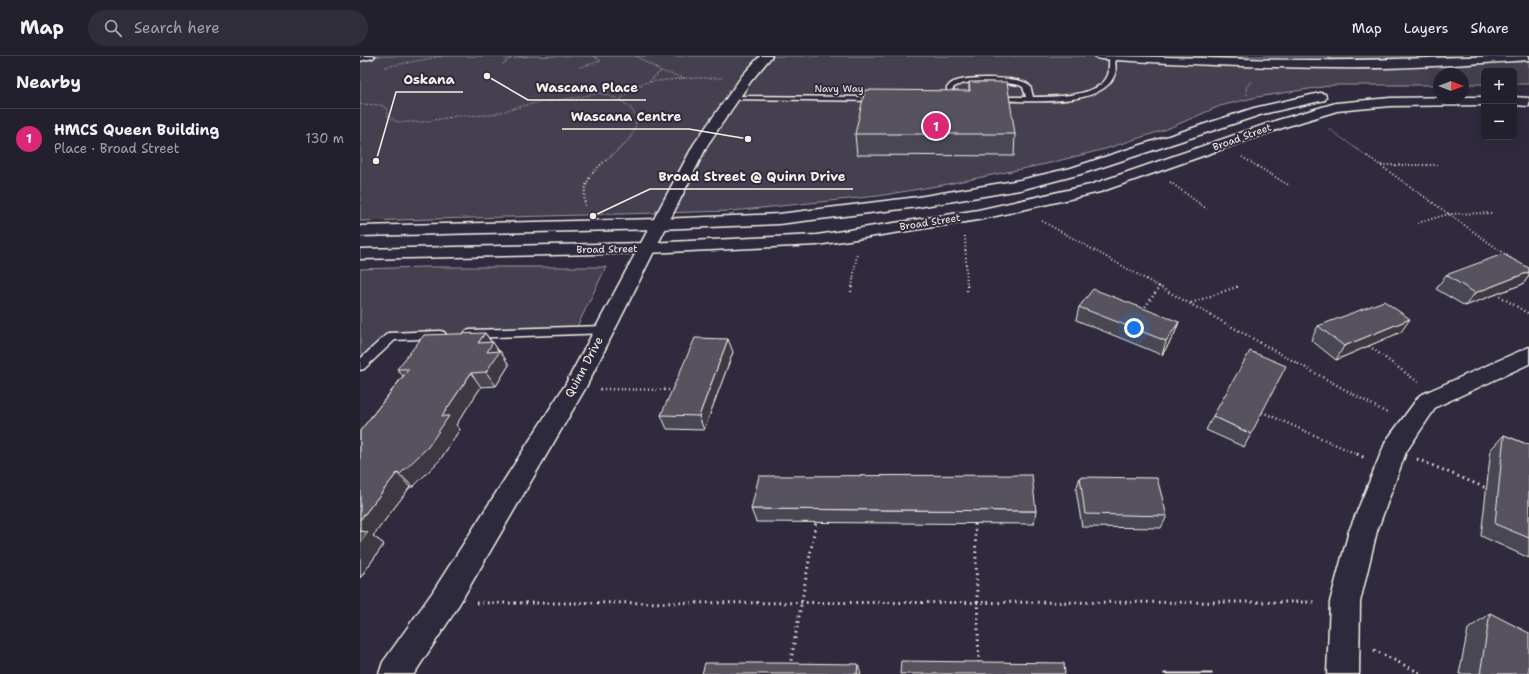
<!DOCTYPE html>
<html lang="en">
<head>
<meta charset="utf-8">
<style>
  :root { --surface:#23202e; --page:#2f2d3a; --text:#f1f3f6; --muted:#a3a3aa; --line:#403e4a; --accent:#db2777 }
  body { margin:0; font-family:"Shantell Sans",sans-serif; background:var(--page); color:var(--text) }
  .controls { position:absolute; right:12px; top:12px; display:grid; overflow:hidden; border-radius:6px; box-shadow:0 4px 16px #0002 }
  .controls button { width:36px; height:36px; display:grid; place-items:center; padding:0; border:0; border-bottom:1px solid var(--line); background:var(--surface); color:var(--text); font:20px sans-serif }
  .compass { position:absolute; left:1073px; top:12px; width:36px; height:36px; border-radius:50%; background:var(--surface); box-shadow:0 4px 16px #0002; rotate:90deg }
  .you { position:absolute; left:774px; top:272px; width:14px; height:14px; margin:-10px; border:3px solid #fff; border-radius:50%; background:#1a73e8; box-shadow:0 0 0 6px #1a73e833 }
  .badge { display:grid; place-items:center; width:26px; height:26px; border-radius:50%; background:var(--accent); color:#fff; font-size:13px; font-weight:700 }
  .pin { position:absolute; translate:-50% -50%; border:2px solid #fff; box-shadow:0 1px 4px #0006 }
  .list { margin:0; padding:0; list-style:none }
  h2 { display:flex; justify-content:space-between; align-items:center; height:52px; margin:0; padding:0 16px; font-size:17px }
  h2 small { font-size:13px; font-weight:400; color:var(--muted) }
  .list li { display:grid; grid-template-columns:26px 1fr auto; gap:12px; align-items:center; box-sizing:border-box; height:60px; padding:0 16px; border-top:1px solid var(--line) }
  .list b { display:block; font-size:15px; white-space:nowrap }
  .list p { margin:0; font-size:13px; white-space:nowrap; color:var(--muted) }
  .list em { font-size:13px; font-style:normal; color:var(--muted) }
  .icon { flex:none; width:22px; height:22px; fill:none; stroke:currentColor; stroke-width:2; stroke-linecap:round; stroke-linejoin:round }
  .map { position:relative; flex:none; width:1169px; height:618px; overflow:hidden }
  header { display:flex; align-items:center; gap:24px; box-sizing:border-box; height:56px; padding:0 20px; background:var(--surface); border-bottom:1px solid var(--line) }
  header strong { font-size:19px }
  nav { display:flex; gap:22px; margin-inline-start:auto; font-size:14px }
  .search { width:280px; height:36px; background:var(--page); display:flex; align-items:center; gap:10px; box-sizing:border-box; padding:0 14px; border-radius:22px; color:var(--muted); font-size:15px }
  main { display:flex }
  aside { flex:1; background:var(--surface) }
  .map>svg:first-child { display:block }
</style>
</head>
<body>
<header>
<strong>Map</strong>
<div class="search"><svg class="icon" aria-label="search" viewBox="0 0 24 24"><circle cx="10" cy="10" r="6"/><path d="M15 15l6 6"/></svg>Search here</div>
<nav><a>Map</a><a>Layers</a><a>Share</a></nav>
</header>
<main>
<aside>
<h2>Nearby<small></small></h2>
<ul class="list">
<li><span class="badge">1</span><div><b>HMCS Queen Building</b><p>Place · Broad Street</p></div><em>130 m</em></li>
</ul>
</aside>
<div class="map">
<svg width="1169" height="618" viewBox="0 0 1169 618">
  <rect width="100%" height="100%" fill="#2f2a3d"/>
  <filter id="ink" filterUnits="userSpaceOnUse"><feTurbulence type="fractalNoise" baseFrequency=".025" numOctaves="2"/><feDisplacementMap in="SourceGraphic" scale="8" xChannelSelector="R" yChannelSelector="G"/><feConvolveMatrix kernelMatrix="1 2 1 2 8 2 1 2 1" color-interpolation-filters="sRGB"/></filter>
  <g filter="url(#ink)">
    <!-- green -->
    <g fill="#454050" stroke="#9c989c">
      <polygon points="0,0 1169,0 1169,28 1154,28 1154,15 1124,15 1124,28 1103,28 1103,18 1079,18 1079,29 975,29 897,41 860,50 807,73 745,93 686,108 588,128 518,140 372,155 0,165"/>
      <polygon points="65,211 246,211 213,279 32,280 0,310 0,213"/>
    </g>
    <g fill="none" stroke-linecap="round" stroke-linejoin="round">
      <defs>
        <g id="lane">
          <path d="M 750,0 L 755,1 C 755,7 757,14 754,20 C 741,52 664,45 635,44 L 633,43 L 633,41 L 666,41 L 663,31 L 659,29 C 643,26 607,22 593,32 L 593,43 L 587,42 L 587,32 C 589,29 592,26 597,25 C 609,21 660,20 669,29 C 671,31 672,37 673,41 C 693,41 740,41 748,19 C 750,13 748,6 750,0 Z"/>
          <polygon points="372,40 518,41 522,43 518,45 370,43 368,42"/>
          <polygon points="244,270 248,271 250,274 248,277 110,282 106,281 104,278 106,275 110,274"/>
          <polygon points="80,275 84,276 86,279 84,282 35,284 4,313 0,314 0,303 28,277"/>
        </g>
        <g id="street">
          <polygon points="0,0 15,0 13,2 0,5"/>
          <polygon points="400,0 412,0 391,25 348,88 225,333 94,557 54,618 19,618 23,606 72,537 205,329 334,88 382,20"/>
          <path d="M 735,0 C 807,0 879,4 951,4 C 1024,5 1096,0 1169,0 L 1169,4 C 1121,7 1072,11 1023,12 C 929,13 835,9 741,3 L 737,2 Z"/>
          <polygon points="1169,291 1169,308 1076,351 1046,396 1017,475 1000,546 999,618 967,618 970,546 989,475 1026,385 1060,339"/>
        </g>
        <g id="secondary">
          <polygon points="960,37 965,38 966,41 965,44 903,58 721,118 660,134 558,151 419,168 299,173 0,180 0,170 299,163 419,158 558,141 660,124 711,112 894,52"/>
          <polygon points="1103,41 1124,41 1124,49 1030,50 977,55 928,70 740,136 618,164 457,189 287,197 0,203 0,193 287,187 457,179 618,154 730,129 918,64 976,47 1030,42"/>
          <polygon points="1154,41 1169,42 1169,50 1154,49"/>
        </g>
      </defs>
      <!-- lane casing -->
      <use href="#lane" stroke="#f4f1e8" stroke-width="3"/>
      <!-- street casing -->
      <use href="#street" stroke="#f4f1e8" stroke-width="3"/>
      <!-- secondary casing -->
      <use href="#secondary" stroke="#f4f1e8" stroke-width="3"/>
      <!-- path-far3 -->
      <g stroke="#f4f1e8" stroke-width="1.5" stroke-dasharray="0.5 2" stroke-linecap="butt">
        <polyline points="137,0 148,3 168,0"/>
        <polyline points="276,0 301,15 324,22"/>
        <polyline points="143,8 153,0"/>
        <polyline points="25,11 82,0"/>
        <polyline points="220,11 241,5 233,0"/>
        <polyline points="289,26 301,15"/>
        <path d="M 241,38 C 257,41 281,51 275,72 C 271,84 259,93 250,101"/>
        <polyline points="887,39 886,32 892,24"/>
        <polyline points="261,44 264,39 282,29"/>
        <polyline points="0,48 21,49 27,53 28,60 37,66 63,66 97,60 131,59 169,48 221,41 289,26 326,22 363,22"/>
        <polyline points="969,73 1008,101"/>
      </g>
      <!-- path-far2 -->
      <g stroke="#f4f1e8" stroke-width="2" stroke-dasharray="1 2.5" stroke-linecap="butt">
        <polyline points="1007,100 1152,203"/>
        <polyline points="882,101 930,130"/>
        <polyline points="1021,109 1079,109"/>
        <polyline points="810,126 847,153"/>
        <path d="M 225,150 C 222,124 232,116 251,100"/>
        <polyline points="682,165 800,231"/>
        <polyline points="1058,167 1088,158 1133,157"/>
        <polyline points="605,180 607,231"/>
        <polyline points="492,231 497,197"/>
        <polyline points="877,231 879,230"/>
      </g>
      <!-- path-far1 -->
      <g stroke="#f4f1e8" stroke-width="2.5" stroke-dasharray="1 3" stroke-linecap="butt">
        <polyline points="607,230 607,237"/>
        <polyline points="798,230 1029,358"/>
        <polyline points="491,236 492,230"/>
        <polyline points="1136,238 1169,258"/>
        <polyline points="831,247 879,230"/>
        <polyline points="783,254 800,230"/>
        <polyline points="1009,290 1058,326"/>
        <polyline points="240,333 315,334"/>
        <polyline points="902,356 999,399"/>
      </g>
      <!-- path -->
      <g stroke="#f4f1e8" stroke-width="3" stroke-dasharray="1.5 4" stroke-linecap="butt">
        <polyline points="997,398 1005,402"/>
        <polyline points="1057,403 1126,432"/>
        <polyline points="615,468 619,609"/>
        <polyline points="116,547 957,546"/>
        <polyline points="1014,594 1062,618"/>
        <polyline points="430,610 456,466"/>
      </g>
      <!-- lane -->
      <use href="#lane" fill="#2f2a3d" fill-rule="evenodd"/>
      <!-- street -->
      <use href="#street" fill="#2f2a3d" fill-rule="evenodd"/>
      <!-- secondary -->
      <use href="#secondary" fill="#2f2a3d" fill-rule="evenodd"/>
    </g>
    <!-- wall -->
    <g fill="#4a4752" stroke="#f4f1e8">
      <polygon points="609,26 655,78 654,100 497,99 495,78 609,35"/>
      <polygon points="1169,212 1169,220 1163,228 1105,250 1076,233 1086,219"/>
      <polygon points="719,251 819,266 814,279 802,299 716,264"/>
      <polygon points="958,270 1041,276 976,304 951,284"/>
      <polygon points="125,277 139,295 140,295 149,309 136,330 121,331 96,369 100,373 80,404 53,431 50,431 13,480 24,488 0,522 0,375 43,320 37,313"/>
      <polygon points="373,296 344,374 307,373 301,359"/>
      <polygon points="853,360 891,378 884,391 846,374"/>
      <polygon points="1144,379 1169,389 1169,502 1121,480 1131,393"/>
      <polygon points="720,421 807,460 801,472 722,471 716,434"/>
      <polygon points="391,453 676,455 674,468 396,466"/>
      <polygon points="1130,557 1169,618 1099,618 1108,573"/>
    </g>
    <!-- shaded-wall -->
    <g fill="#3c3942" stroke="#f4f1e8">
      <polygon points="1169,216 1169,220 1163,228 1105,250 1115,237"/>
      <polygon points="1050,263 1041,276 976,304 984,290"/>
      <polygon points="819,266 814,279 802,299 806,285"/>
      <polygon points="125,277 132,287 133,286 139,296 140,295 149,309 136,330 126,316 118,287"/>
      <polygon points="368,283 373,296 344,374 339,360"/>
      <polygon points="111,317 121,331 96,369 100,373 80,404 53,431 40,418 82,360"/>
      <polygon points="37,417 50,431 13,480 24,488 0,522 0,464"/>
      <polygon points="498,608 501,618 497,618"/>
    </g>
    <!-- building -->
    <g fill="#56525f" stroke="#f4f1e8">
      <polygon points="609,26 647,26 655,78 495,78 505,34 610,35"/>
      <polygon points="1143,198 1169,212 1169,216 1115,237 1086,219"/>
      <polygon points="733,233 819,266 806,285 719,251"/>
      <polygon points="1024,245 1050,263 984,290 958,270"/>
      <polygon points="125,277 118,287 133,286 127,296 140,295 126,316 111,317 82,360 89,360 68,391 40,418 37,417 0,464 0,375 49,313 37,313 64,279"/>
      <polygon points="335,282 368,283 339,360 301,359"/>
      <polygon points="890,295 926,310 891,378 853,360"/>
      <polygon points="1144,379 1169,389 1169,482 1135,468"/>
      <polygon points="672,419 676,455 391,453 399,420"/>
      <polygon points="720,421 797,422 807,460 725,458"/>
      <polygon points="0,475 8,476 0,487"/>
      <polygon points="1130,557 1169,577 1169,618 1120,618"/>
      <polygon points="541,605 704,607 705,618 540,618"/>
      <polygon points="345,607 420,607 498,608 497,618 342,618"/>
      <rect x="804" y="617" width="48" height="1"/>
    </g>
  </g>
  <g text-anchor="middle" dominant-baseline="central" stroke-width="4" stroke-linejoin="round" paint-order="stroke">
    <!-- far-street labels -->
    <g font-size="10" fill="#f4f1e8" stroke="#2f2a3d">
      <text x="479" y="32">Navy Way</text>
      <text transform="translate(882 81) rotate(-20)">Broad Street</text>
      <text transform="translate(570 166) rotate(-9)">Broad Street</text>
      <text transform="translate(247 193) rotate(-1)">Broad Street</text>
    </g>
    <!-- street labels -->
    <g font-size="12" fill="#f4f1e8" stroke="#2f2a3d">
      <text transform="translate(224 311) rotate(-62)">Quinn Drive</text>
    </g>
  </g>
  <!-- callouts -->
  <path fill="none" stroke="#f4f1e8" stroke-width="1.5" d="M16 105L36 36H103M127 20L168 44H286M388 83L329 73H202M233 160L290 133H493"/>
  <g fill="#f4f1e8" stroke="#2f2a3d" stroke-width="1.5">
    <circle cx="16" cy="105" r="4"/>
    <circle cx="127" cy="20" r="4"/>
    <circle cx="388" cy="83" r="4"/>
    <circle cx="233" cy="160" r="4"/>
  </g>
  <g font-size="13" text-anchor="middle" font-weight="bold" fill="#f4f1e8" stroke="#2f2a3d" stroke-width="4" stroke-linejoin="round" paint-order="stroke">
    <text x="69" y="28">Oskana</text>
    <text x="227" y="36">Wascana Place</text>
    <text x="266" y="65">Wascana Centre</text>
    <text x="392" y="125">Broad Street @ Quinn Drive</text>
  </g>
</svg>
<div class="controls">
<button>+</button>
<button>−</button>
</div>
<svg class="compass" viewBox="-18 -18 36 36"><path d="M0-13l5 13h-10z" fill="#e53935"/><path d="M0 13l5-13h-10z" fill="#a3a3aa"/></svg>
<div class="you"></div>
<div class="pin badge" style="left:576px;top:70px">1</div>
</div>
</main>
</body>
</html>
